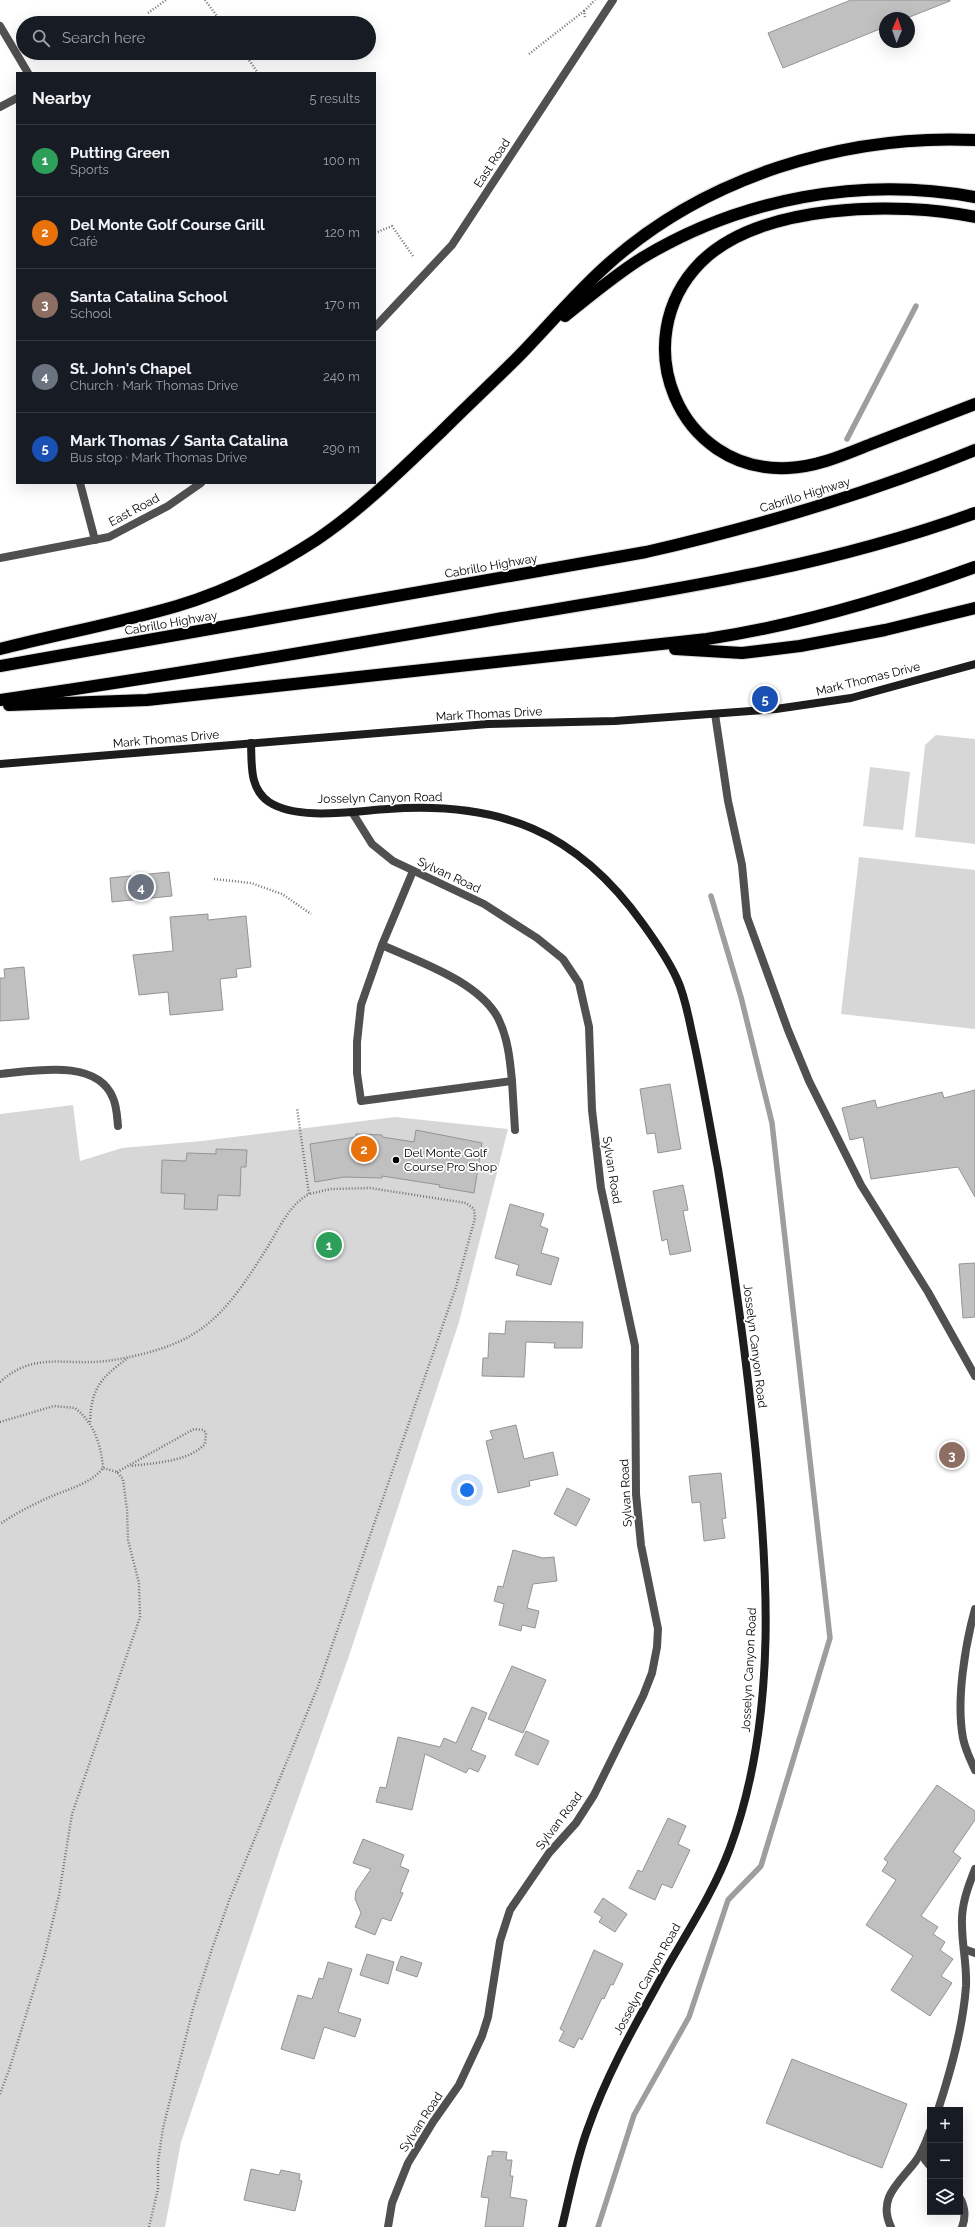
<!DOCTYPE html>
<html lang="en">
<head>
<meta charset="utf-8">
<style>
  :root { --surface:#171b24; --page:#242831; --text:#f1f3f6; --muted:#9ea1a6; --line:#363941; --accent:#858687 }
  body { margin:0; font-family:Raleway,sans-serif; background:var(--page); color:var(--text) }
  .controls { position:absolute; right:12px; bottom:12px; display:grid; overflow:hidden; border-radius:0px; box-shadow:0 4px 16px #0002 }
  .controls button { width:36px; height:36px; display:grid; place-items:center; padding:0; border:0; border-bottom:1px solid var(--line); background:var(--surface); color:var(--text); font:20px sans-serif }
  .compass { position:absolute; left:879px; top:12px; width:36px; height:36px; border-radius:50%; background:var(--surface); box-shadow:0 4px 16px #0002; rotate:2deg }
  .you { position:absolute; left:467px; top:1490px; width:14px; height:14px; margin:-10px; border:3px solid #fff; border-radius:50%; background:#1a73e8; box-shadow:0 0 0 6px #1a73e833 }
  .badge { display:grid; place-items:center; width:26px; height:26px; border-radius:50%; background:var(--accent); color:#fff; font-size:13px; font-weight:700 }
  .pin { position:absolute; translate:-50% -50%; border:2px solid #fff; box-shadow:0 1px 4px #0006 }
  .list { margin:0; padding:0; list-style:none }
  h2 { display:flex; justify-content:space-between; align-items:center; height:52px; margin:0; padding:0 16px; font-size:17px }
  h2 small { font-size:13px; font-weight:400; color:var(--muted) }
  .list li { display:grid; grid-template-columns:26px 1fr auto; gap:12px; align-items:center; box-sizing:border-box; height:72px; padding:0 16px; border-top:1px solid var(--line) }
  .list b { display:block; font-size:15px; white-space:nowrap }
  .list p { margin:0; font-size:13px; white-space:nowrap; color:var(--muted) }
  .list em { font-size:13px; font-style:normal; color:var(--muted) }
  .icon { flex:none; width:22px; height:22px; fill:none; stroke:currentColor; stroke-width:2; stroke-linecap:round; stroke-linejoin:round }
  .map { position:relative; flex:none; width:975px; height:2227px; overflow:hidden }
  .search { position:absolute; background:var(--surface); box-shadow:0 4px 16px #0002; left:16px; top:16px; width:360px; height:44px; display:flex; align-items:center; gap:10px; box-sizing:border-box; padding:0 14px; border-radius:22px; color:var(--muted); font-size:15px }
  .panel { position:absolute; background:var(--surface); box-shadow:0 4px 16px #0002; left:16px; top:72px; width:360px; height:412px; border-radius:0px }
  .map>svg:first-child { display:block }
</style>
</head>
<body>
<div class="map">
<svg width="975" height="2227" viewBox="0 0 975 2227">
  <rect width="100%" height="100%" fill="#fff"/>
  <!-- green -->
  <g fill="#d7d7d7">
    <polygon points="936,735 975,739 975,844 915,837 925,745"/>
    <polygon points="870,767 910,772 903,830 863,826"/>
    <polygon points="859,857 975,870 975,1029 841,1014"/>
    <polygon points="73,1105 80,1161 122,1148 202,1141 395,1117 508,1129 459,1322 349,1656 279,1852 181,2142 165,2227 0,2227 0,1114"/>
  </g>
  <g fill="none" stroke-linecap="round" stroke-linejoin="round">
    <!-- stream -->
    <g stroke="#9e9e9e" stroke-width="5.5">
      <polyline points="847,439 916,306"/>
      <polyline points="598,2227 634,2115 689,2017 728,1900 761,1866 830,1638 772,1123 741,997 711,896"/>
    </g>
  </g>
  <!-- building -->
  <g fill="#c0c0c0" stroke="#949494">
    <polygon points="851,0 950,0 950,1 907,18 885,18 885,27 783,68 768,33"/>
    <polygon points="169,872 172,896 112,902 110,878"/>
    <polygon points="208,914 208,920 246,916 251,967 236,969 237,977 220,979 223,1010 170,1015 168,992 139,995 133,955 173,951 170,917"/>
    <polygon points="24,967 29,1019 0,1021 0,978 5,978 4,969"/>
    <polygon points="670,1084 681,1149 658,1153 655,1133 647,1134 640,1089"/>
    <polygon points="975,1090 975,1197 958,1167 871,1179 863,1137 850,1140 842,1108 875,1100 877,1108 942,1092 944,1098"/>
    <polygon points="416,1130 482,1143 474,1193 439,1187 440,1185 382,1176 382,1178 344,1177 315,1182 310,1144 356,1137 356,1134 382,1135 382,1137 414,1142"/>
    <polygon points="216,1149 247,1150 246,1167 241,1167 240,1196 218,1195 217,1210 184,1209 185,1194 161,1193 162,1160 186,1161 187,1153 216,1154"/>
    <polygon points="683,1185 688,1210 683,1211 691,1251 670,1255 667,1239 662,1241 653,1191"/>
    <polygon points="510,1204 544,1214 540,1226 548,1229 541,1253 559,1258 551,1285 516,1275 519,1265 495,1258"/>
    <polygon points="975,1263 975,1317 963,1318 959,1264"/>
    <polygon points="506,1321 583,1322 582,1348 554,1348 555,1343 526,1342 524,1377 482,1376 483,1358 488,1358 489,1333 505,1334"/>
    <polygon points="516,1425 524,1459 553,1452 558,1475 529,1481 530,1486 498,1493 486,1441 493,1439 490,1431"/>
    <polygon points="721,1473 726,1518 722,1519 725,1538 704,1541 700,1502 692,1503 689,1476"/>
    <polygon points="567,1488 590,1499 576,1526 554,1514"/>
    <polygon points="513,1550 543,1558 554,1557 557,1581 533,1584 527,1608 539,1611 535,1628 522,1625 521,1631 499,1625 504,1604 494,1601 498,1586 503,1587"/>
    <polygon points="512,1666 546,1680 523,1733 488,1719"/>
    <polygon points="472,1707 487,1713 471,1750 486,1756 478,1772 469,1768 466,1773 425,1754 412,1810 376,1802 380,1787 386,1788 398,1737 440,1747 444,1738 456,1743"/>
    <polygon points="526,1731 549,1741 538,1765 515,1755"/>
    <polygon points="937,1785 975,1811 975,1820 953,1852 961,1858 921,1916 938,1927 933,1934 945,1942 940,1950 953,1959 941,1976 952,1983 930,2016 891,1990 913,1956 866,1925 896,1880 882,1871 888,1862 884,1859"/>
    <polygon points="668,1818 686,1826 678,1844 690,1850 672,1888 662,1884 655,1900 629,1888 638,1870 642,1872"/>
    <polygon points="363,1839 404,1855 400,1866 409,1870 400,1892 403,1893 391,1921 382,1918 375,1935 355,1927 361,1913 355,1899 356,1891 371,1869 353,1863"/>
    <polygon points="603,1898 627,1914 615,1932 599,1922 602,1917 594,1912"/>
    <polygon points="594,1950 623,1964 613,1985 611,1984 604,1999 602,1998 582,2040 579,2038 574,2048 559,2041 564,2031 560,2029"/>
    <polygon points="367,1954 394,1962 388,1984 360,1975"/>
    <polygon points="401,1956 422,1963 417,1977 396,1970"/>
    <polygon points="328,1962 352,1969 338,2012 361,2019 355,2037 324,2027 314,2059 281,2049 298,1995 312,1999 319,1978 323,1979"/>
    <polygon points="792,2059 907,2104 882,2168 766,2123"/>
    <polygon points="492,2151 507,2152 506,2160 512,2160 510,2176 513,2176 510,2197 527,2200 523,2227 485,2227 489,2198 481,2197 488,2156 492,2156"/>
    <polygon points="251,2169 279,2175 281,2170 300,2174 299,2180 302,2181 295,2211 244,2200"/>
  </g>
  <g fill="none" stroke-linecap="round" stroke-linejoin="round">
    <defs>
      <g id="highway">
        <path d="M 975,217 C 898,201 759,203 700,263 C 625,340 678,473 788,468 C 818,467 846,454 874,443 C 907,430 941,417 975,404"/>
        <path d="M 565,316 C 590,296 615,275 642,258 C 741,198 862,176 975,197"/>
        <path d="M 0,649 C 59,634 119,623 177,606 C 227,591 273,568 316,540 C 362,509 401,470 441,432 C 467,406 493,382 519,356 C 548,326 575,294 606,266 C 704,177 844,134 975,140"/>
        <polyline points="675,649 742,653 800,646 885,630 975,608"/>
        <path d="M 0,666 L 646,552 C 759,526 868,494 975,450"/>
        <path d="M 0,700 C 168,676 335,647 503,618 C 665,591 820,569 975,513"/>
        <path d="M 9,705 L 147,700 L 707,639 C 799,625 887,599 975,567"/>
      </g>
    </defs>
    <!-- highway casing -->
    <use href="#highway" stroke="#dbdbdb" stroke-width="14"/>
    <!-- path -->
    <g stroke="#727272" stroke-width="2.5" stroke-dasharray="1 2" stroke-linecap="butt">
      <polyline points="205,0 222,23"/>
      <polyline points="584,11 595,0"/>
      <polyline points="148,13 166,0"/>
      <polyline points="244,53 258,73"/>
      <polyline points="529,54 584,11 585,17"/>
      <polyline points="375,233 392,226 413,256"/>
      <polyline points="214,879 251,883 282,894 311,914"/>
      <path d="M 0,1382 C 34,1351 65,1366 106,1361 C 131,1358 168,1349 190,1336 C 224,1317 246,1281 267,1248 C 279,1229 288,1206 309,1194 L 297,1108"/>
      <path d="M 0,1422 L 54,1406 L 75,1408 C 94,1423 101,1444 103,1468 C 92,1483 69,1489 52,1496 C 34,1504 16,1513 0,1524"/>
      <path d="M 90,1422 C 91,1389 101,1377 128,1358"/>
      <path d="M 117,1472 L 194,1429 L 203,1430 L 206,1433 L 205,1444 C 188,1462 154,1463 130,1466"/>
      <polyline points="0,2094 9,2070 44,1957 59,1895 72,1814 140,1617 139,1583 128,1540 127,1510 123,1479 117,1472 103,1468"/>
      <polyline points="149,2227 158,2189 158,2162 163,2128 193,2009 212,1949 230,1898 317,1689 456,1287 475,1218 474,1209 466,1203 370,1188 331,1189 309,1194"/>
    </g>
    <!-- lane -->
    <g stroke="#505050" stroke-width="8">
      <polyline points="0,107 17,98"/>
      <polyline points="715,714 728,801 742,865 747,917 788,1030 809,1081 861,1185 928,1292 975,1376"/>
      <path d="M 382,945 C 419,962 478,981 498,1018 C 508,1038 510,1060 512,1081 L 361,1101 L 357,1073 L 357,1042 L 361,1005 L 382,945 L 413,871"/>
      <path d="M 0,1074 C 34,1071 97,1058 113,1098 C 117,1107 117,1117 118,1126"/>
      <polyline points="512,1081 515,1130"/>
      <path d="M 975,1609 C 965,1645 956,1701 963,1738 C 965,1749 970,1759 975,1770"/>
      <polyline points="964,1949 975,1953"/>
      <path d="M 938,2110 C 951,2070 963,2028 966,1986 C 967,1965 962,1945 962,1925 C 961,1905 968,1887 975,1869"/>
      <polyline points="923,2149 925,2160 930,2166"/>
      <path d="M 960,2198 C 965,2206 966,2218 962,2227"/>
      <path d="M 891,2227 C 877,2198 899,2183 915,2162 C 922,2153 926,2142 930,2131"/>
    </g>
    <!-- street -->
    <g stroke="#505050" stroke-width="8">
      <polyline points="0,26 28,73"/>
      <polyline points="375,327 452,245 613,0"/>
      <polyline points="80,483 95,540"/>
      <polyline points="0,558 109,537 168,506 201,483"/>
      <polyline points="352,812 372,844 393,861 484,904 537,938 563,959 579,983 589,1027 592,1110 601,1188 635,1346 636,1494 641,1545 658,1629 657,1647 652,1673 643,1696 594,1795 576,1823 549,1853 510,1910 500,1941 488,2017 482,2036 459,2085 433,2122 408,2163 392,2203 388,2227"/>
    </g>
    <!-- secondary -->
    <g stroke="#1d1d1d" stroke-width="8">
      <path d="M 251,743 C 252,765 249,788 269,802 C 298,821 354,811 388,809 C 500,801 577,831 643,924 C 656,942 668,959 677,979 C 686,998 689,1021 694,1042 C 703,1084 710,1126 718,1169 C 732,1255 744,1340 753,1426 C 768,1564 779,1715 730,1848 C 712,1897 681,1941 656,1987 C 631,2032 605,2079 588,2128 C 576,2160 570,2194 562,2227"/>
      <polyline points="0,764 488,724 615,721 776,709 851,698 975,664"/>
    </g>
    <!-- highway -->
    <use href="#highway" stroke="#000" stroke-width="12"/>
  </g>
  <!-- markers -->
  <circle fill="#000" stroke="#fff" stroke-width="1.5" cx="396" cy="1160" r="4"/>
  <g text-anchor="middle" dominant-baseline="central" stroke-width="3.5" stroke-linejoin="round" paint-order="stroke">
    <!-- street labels -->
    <g font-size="12" fill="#000" stroke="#fff">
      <text transform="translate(492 163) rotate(-57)">East Road</text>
      <text transform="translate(805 495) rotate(-17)">Cabrillo Highway</text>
      <text transform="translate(134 510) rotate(-28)">East Road</text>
      <text transform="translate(491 566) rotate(-10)">Cabrillo Highway</text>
      <text transform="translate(171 623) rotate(-10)">Cabrillo Highway</text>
      <text transform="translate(868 679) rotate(-14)">Mark Thomas Drive</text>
      <text transform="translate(489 714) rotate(-3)">Mark Thomas Drive</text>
      <text transform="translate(166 739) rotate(-5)">Mark Thomas Drive</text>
      <text transform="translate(380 798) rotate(-1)">Josselyn Canyon Road</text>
      <text transform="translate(449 875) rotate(25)">Sylvan Road</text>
      <text transform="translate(612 1170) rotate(81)">Sylvan Road</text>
      <text transform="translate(755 1346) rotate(83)">Josselyn Canyon Road</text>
      <text transform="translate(626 1493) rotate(-93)">Sylvan Road</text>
      <text transform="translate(749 1670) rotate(-87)">Josselyn Canyon Road</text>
      <text transform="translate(559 1821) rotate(-53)">Sylvan Road</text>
      <text transform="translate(647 1979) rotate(-61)">Josselyn Canyon Road</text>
      <text transform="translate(421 2122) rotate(-57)">Sylvan Road</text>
    </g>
    <!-- poi labels -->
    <g font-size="12" fill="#000" stroke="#fff" text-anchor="start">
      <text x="404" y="1153">Del Monte Golf<tspan x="404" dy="14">Course Pro Shop</tspan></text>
    </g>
  </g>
</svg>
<div class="controls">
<button>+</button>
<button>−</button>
<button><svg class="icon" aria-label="layers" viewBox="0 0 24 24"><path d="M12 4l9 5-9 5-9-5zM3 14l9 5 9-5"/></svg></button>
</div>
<svg class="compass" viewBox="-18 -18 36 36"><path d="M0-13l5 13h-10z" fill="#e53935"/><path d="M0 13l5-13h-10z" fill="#9ea1a6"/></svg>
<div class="you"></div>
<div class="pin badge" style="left:329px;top:1245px;background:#2e9e5b">1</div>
<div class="pin badge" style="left:364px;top:1149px;background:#e8710a">2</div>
<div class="pin badge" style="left:952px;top:1455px;background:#8d6e63">3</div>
<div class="pin badge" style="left:141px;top:887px;background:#6b7280">4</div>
<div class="pin badge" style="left:765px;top:699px;background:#1a4fb4">5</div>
<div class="search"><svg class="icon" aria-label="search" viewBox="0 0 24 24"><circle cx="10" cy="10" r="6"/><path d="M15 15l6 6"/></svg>Search here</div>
<section class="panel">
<h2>Nearby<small>5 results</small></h2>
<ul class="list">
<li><span class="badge" style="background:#2e9e5b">1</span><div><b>Putting Green</b><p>Sports</p></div><em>100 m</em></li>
<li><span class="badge" style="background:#e8710a">2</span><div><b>Del Monte Golf Course Grill</b><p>Café</p></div><em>120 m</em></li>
<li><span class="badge" style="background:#8d6e63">3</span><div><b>Santa Catalina School</b><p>School</p></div><em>170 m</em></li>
<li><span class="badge" style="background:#6b7280">4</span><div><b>St. John's Chapel</b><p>Church · Mark Thomas Drive</p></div><em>240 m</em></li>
<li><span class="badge" style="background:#1a4fb4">5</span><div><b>Mark Thomas / Santa Catalina</b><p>Bus stop · Mark Thomas Drive</p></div><em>290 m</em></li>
</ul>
</section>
</div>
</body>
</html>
